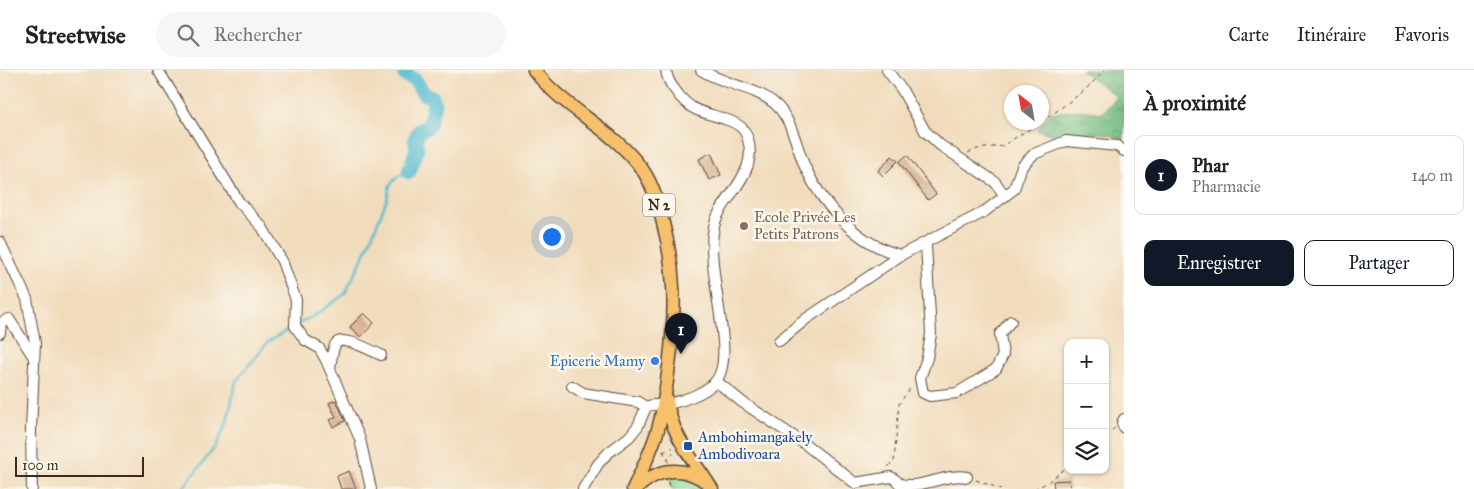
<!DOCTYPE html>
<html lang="fr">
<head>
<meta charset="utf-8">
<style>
  :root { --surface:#fff; --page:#f6f6f6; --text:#202124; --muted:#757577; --line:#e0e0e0; --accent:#111827 }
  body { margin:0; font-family:"IM FELL Great Primer",serif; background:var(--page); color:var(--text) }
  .controls { position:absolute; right:15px; bottom:15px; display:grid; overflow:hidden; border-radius:10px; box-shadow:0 1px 4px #0004 }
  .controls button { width:45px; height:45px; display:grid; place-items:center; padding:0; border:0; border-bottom:1px solid var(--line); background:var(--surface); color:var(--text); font:25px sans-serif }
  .compass { position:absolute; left:1004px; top:15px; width:45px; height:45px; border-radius:50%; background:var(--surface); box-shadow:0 1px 4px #0004; rotate:329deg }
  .scale { position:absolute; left:15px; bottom:12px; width:129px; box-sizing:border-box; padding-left:5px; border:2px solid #3b2a1e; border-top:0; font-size:14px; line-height:18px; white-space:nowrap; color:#3b2a1e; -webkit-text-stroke:4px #fbf7ec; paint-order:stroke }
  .you { position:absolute; left:551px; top:166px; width:18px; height:18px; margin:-12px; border:4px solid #fff; border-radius:50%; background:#1a73e8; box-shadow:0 0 0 8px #1a73e833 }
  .badge { display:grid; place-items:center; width:32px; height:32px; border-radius:50%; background:var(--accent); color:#fff; font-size:16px; font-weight:700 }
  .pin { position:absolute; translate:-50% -41px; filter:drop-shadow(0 1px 2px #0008) }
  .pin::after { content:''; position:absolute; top:26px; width:18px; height:15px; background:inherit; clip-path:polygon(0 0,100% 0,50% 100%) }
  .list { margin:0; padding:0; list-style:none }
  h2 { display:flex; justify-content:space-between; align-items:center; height:65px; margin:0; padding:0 20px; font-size:21px }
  h2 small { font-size:16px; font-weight:400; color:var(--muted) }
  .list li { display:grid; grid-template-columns:32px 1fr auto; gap:15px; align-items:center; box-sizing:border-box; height:80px; margin:0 10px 10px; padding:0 10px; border:1px solid var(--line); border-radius:10px }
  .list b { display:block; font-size:19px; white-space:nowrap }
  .list p { margin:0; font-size:16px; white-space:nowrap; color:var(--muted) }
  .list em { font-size:16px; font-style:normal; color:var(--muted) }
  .actions { display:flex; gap:10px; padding:15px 20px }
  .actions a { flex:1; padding:11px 0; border:1px solid var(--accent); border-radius:10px; text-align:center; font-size:18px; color:var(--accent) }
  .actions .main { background:var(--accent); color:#fff }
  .icon { flex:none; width:28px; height:28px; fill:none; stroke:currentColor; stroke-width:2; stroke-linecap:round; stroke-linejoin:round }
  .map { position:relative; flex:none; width:1124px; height:419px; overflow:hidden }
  header { display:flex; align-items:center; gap:30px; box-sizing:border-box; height:70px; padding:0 25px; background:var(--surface); border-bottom:1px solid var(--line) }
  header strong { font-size:24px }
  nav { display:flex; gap:28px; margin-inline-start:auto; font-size:18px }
  .search { width:350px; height:45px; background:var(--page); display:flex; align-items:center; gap:12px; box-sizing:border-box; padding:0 18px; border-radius:28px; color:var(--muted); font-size:19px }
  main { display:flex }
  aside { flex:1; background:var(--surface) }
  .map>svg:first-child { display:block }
</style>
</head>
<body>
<header>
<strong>Streetwise</strong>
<div class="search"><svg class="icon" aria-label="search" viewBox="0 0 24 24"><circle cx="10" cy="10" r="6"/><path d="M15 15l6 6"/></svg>Rechercher</div>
<nav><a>Carte</a><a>Itinéraire</a><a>Favoris</a></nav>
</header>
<main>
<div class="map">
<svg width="1124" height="419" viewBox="0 0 1124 419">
  <defs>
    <pattern id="forest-crowns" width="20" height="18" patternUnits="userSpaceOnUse" patternTransform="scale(1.25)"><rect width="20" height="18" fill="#70ba80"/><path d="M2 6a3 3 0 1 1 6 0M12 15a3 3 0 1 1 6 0" fill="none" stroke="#5d9768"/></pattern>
  </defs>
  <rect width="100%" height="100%" fill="#fbf7ec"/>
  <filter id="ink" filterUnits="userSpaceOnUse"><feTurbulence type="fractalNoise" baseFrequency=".02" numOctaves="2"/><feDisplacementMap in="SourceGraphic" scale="10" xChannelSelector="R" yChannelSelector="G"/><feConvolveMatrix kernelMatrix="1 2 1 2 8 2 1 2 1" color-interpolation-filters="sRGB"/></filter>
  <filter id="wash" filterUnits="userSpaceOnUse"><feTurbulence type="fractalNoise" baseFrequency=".0096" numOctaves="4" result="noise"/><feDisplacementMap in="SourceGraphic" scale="20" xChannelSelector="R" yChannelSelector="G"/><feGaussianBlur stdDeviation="1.12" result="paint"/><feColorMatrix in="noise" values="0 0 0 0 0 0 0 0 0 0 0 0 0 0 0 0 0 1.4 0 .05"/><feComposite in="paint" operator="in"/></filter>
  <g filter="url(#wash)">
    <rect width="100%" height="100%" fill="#f1dbbb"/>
    <!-- green -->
    <polygon fill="#8bda98" stroke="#63825b" points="681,404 707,419 672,419 669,405"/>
    <!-- forest -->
    <polygon fill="url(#forest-crowns)" stroke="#56724f" points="1081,0 1124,0 1124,69 1102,63 1054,65 1037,60 1051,43 1078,40 1102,43 1117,27"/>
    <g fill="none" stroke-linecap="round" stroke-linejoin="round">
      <!-- stream -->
      <g stroke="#51bacf" stroke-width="2.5">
        <polyline points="298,254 317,244 345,224 366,181 387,129 390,115 397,107 409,102"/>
        <polyline points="182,419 216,376 227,352 236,311 268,272 293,257"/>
      </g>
      <!-- river -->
      <polyline stroke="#51bacf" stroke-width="15" points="406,0 405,5 415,10 424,24 432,27 434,33 429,56 419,61 415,69 417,78 409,102"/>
    </g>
    <g id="blocks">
      <!-- building -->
      <g fill="#d9b094">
        <polygon points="711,83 721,105 709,110 699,89"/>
        <polygon points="907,85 936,124 928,130 899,92"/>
        <polygon points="892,86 898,91 883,106 878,101"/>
        <polygon points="364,243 374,253 361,267 350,257"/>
        <polygon points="336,330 345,351 333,357 330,350 336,347 329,333"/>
        <polygon points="349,401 356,419 341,419 337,406"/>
        <polygon points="1069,410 1070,419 1054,419 1053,411"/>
      </g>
    </g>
  </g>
  <g filter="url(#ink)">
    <use href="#blocks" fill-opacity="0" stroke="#564536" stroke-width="1"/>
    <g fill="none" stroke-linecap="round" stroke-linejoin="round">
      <defs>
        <g id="minor">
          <polyline points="158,0 239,132 262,157 282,191 296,230 295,256 305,270 319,278 326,290 360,369 371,419"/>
          <path d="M 701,0 C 722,14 755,17 774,33 C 792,48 796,76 805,97 C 823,136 858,175 901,185 L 984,142 L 1014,119 L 1022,96 L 1034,84 L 1066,71 L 1117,76 L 1124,81"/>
          <polyline points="887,0 902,20 925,61 940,75 995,112 1005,126"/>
          <polyline points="0,172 27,229 35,273 31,360 32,419"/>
          <polyline points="926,174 931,264 927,288 920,308 923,323 930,326 957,323 996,299 1003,285 1000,264 1011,251"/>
          <polyline points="0,263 1,253 9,249 33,286"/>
          <polyline points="779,271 806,249 901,185"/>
          <path d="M 330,299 C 331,291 332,282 335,275 C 340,263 372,281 381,285"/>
          <path d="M 716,311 L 742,332 L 805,374 L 855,413 L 891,407 C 895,408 897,412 900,414 C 923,419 945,403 967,407"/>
          <polyline points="572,316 583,323 638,332 646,337"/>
          <polyline points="1124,349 1122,353 1124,358"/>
          <path d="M 583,419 L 598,394 L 608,383 L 629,367 L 638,356 L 646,337 C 653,333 661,336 668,334 C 683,331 706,323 716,311 C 740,281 696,183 719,143 C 734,117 761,95 745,62 C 738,49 710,46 697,40 C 688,36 681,29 675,20 C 670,14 667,8 666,0"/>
        </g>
        <g id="major">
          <path d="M 534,0 C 563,38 609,57 638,94 C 651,109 657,130 662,149 C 676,201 676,243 669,296 C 666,317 664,339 658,359 C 652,380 642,400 633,419"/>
          <path d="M 667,329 C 670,364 694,391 712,419"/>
          <path d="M 636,419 C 656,399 682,394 706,412"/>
        </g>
      </defs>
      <!-- minor casing -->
      <use href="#minor" stroke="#564536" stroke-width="12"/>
      <!-- major casing -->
      <use href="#major" stroke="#564536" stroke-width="15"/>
      <!-- path -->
      <g stroke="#564536" stroke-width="1" stroke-dasharray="4 4" stroke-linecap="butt">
        <polyline points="1042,52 1085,20 1105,0"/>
        <polyline points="968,83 977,79 1002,76 1041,52"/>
        <polyline points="1105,365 1115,358"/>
        <polyline points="663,381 666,388"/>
        <polyline points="663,382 670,379"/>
        <polyline points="668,392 668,388 673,384 672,377"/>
        <polyline points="888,397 894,391 899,334 912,316"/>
        <polyline points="976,410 1001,419"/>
        <polyline points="668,412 670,419"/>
        <polyline points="1034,419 1047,413 1068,396"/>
      </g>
      <!-- minor -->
      <use href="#minor" stroke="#fff" stroke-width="10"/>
      <!-- major -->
      <use href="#major" stroke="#f7c06c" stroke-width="12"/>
    </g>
  </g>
  <!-- markers -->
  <circle fill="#8d6e63" stroke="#fbf7ec" stroke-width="2" cx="744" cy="156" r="5"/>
  <circle fill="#3f7fe0" stroke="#fbf7ec" stroke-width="2" cx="655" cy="291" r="5"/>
  <rect fill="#1a4fb4" stroke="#fbf7ec" stroke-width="2" x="683" y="371" width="10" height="10" rx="2.5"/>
  <g text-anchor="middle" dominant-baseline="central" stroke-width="5" stroke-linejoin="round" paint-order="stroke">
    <!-- shield labels -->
    <rect fill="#fbf7ec" stroke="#75685c" stroke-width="1" x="643" y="123.5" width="32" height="23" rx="4"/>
    <g font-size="14" font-weight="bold" fill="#3b2a1e">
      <text x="659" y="135">N 2</text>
    </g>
    <!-- education labels -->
    <g font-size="15" fill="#785e54" stroke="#fbf7ec" text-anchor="start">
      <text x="754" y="147">Ecole Privée Les<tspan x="754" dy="17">Petits Patrons</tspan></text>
    </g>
    <!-- shop labels -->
    <g font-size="15" fill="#366cbe" stroke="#fbf7ec" text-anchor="end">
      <text x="645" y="291">Epicerie Mamy</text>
    </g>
    <!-- transit labels -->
    <g font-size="15" fill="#164399" stroke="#fbf7ec" text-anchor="start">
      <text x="698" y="367">Ambohimangakely<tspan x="698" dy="17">Ambodivoara</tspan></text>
    </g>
  </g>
</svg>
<div class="controls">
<button>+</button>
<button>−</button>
<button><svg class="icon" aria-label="layers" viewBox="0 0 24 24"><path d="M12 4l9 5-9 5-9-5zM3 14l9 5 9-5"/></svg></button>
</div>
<svg class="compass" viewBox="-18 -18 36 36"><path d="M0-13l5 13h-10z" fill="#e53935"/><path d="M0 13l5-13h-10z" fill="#757577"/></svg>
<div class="scale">100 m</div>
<div class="you"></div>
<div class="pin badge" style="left:681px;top:284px">1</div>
</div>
<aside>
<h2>À proximité<small></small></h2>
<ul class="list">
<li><span class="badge">1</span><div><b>Phar</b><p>Pharmacie</p></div><em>140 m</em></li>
</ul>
<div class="actions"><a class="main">Enregistrer</a><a>Partager</a></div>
</aside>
</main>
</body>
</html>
